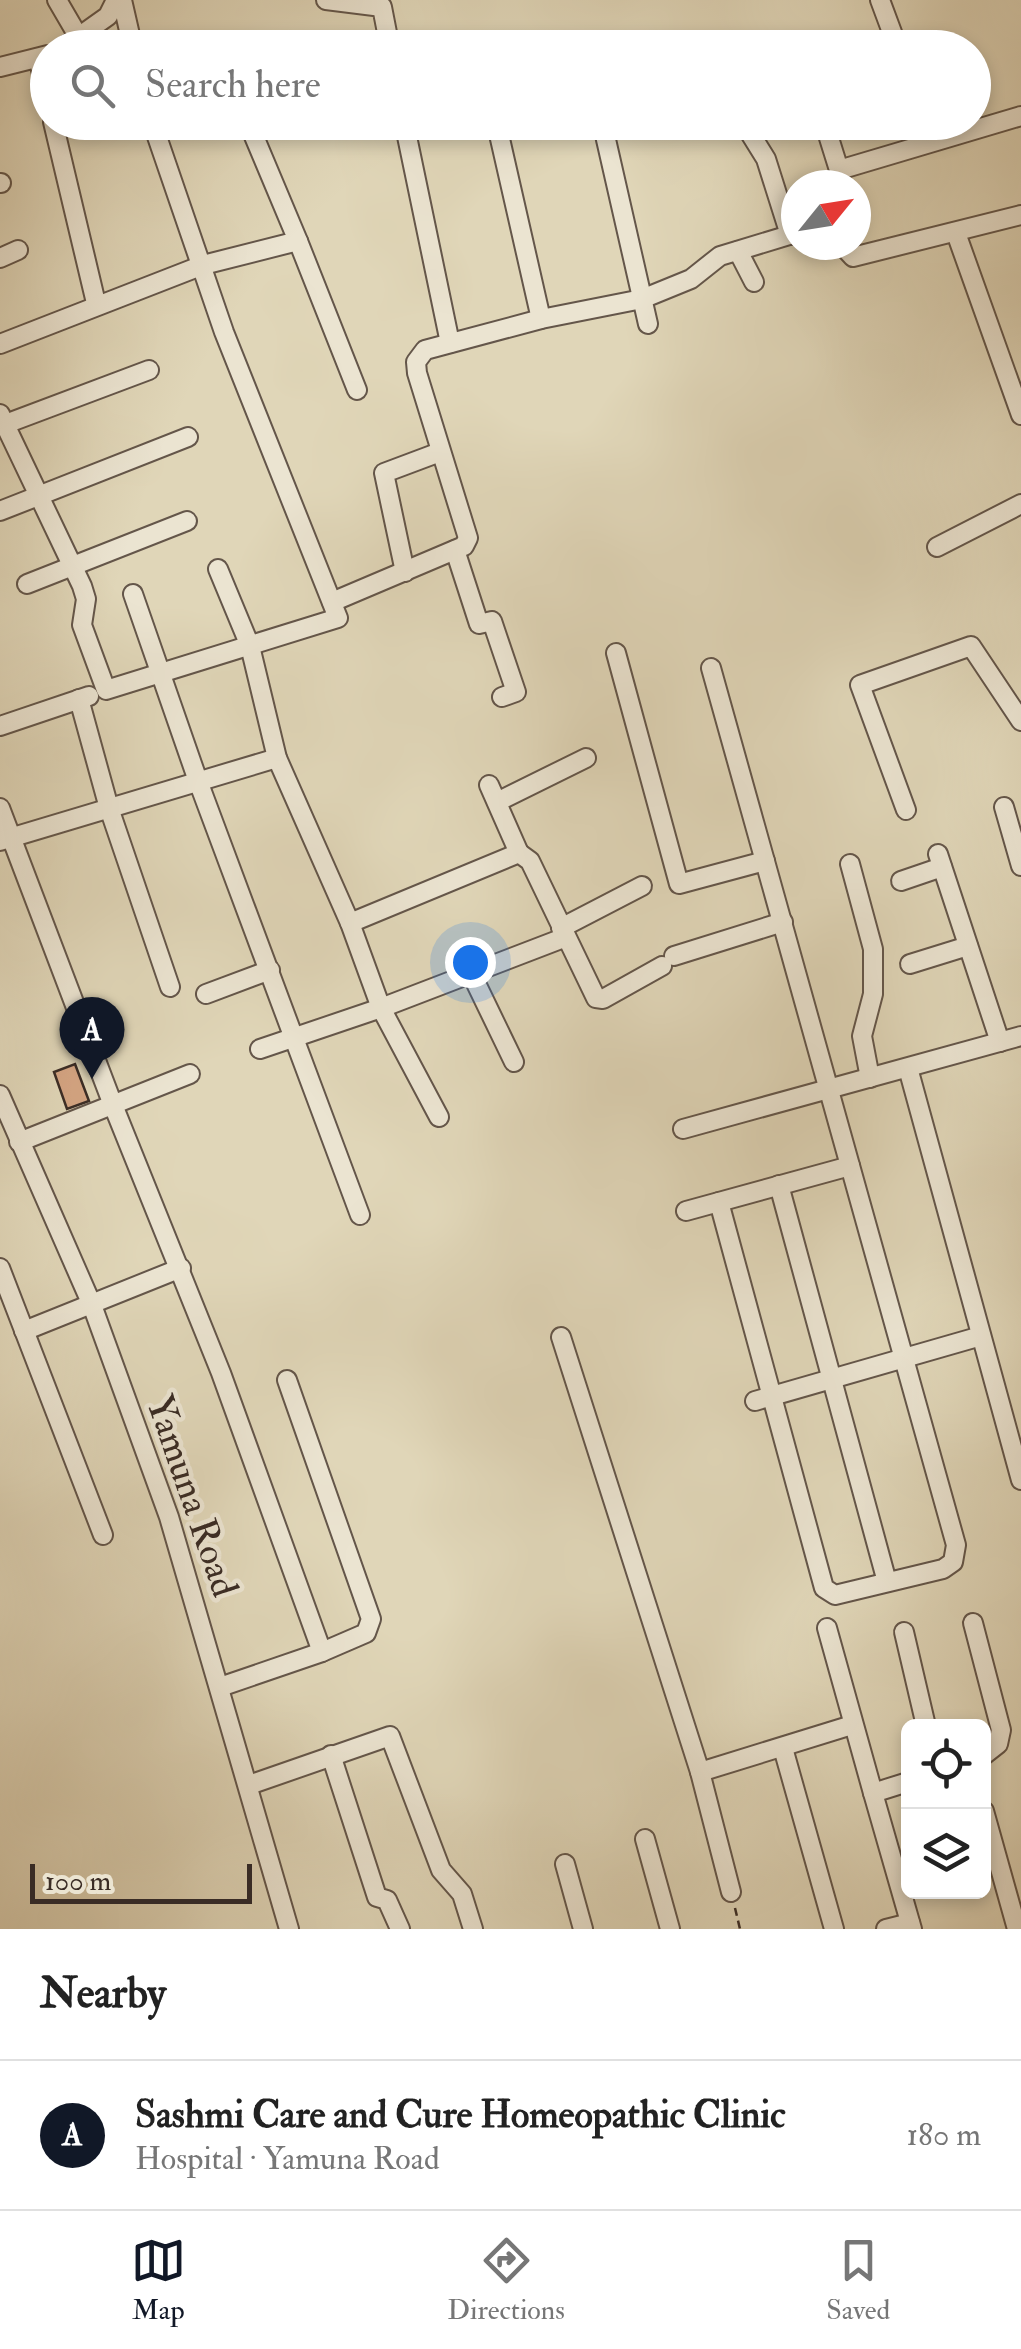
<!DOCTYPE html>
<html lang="en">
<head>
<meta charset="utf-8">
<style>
  :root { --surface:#fff; --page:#f2f2f2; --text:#222; --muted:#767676; --line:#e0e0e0; --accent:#111827 }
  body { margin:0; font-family:"IM FELL Double Pica",serif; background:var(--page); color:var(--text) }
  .controls { position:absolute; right:30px; bottom:30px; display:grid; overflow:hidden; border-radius:15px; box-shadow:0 5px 15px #0003 }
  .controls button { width:90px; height:90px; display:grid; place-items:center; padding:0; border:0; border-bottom:2px solid var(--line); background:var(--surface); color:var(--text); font:50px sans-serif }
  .compass { position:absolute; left:781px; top:170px; width:90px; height:90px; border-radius:50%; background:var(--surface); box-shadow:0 5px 15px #0003; rotate:60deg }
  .scale { position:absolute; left:30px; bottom:25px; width:222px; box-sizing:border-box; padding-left:10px; border:5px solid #3a2c25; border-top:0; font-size:28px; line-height:35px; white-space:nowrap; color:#3a2c25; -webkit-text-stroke:8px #ebe4d1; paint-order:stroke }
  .you { position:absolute; left:470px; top:962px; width:35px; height:35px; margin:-25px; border:8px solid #fff; border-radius:50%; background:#1a73e8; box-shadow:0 0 0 15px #1a73e833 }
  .badge { display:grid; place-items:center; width:65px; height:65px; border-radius:50%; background:var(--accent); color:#fff; font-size:32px; font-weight:700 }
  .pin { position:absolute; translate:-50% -82px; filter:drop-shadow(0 2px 5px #0008) }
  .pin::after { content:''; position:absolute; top:52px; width:35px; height:30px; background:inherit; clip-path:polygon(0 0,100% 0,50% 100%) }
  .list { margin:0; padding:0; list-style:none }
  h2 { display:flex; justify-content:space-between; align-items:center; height:130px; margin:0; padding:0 40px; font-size:42px }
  h2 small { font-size:32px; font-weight:400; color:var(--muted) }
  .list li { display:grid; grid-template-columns:65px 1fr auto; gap:30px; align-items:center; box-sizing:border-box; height:150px; padding:0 40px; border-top:2px solid var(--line) }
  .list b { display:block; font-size:38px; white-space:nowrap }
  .list p { margin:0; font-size:32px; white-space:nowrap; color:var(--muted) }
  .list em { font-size:32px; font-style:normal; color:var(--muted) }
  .icon { flex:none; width:55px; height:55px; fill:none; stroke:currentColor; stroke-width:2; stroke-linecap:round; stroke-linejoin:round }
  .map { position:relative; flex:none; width:1021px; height:1929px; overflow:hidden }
  .search { position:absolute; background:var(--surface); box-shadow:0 5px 15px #0003; left:30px; right:30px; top:30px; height:110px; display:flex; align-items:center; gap:25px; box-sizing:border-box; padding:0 35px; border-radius:55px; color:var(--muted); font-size:38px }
  .sheet { height:280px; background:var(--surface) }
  nav { display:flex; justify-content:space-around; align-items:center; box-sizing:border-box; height:140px; border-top:2px solid var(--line); background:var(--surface); font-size:28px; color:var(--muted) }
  nav a { display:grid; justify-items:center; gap:5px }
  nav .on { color:var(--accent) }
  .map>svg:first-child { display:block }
</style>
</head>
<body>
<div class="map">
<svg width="1021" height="1929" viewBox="0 0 1021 1929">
  <rect width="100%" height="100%" fill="#e0d6b8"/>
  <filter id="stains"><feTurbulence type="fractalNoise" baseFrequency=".002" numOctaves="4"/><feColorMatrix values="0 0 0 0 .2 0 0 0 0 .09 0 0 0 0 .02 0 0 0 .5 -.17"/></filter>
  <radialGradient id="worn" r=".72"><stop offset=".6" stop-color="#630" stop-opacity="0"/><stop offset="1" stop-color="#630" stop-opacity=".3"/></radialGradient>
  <!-- building -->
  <polygon fill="#d4a482" stroke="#3a2c25" stroke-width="2.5" points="75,1064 89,1101 67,1109 54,1072"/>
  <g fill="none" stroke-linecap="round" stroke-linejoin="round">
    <defs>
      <g id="street">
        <polyline points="57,0 78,36"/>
        <polyline points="122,0 133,48"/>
        <polyline points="326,0 382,7 390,48"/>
        <polyline points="63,48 108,16 116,0"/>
        <polyline points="874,48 893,35 880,0"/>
        <polyline points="38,58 48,97"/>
        <polyline points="0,67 48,55"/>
        <polyline points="53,122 96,303"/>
        <polyline points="404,122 450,343"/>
        <polyline points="602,122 648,324"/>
        <polyline points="743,122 766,159 790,235"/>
        <polyline points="824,122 839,170 1021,116"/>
        <polyline points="498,130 541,319"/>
        <polyline points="0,183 1,183"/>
        <polyline points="956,233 1021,415"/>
        <polyline points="298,241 357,390"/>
        <polyline points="842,245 853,257 1021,215"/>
        <polyline points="738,251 754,282"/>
        <polyline points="0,258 18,250"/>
        <polyline points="0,344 203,265 298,241 248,122"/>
        <polyline points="0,414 82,586 86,599 82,625 106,690 338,618 224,332 152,122"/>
        <polyline points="0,426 149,370"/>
        <polyline points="0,511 188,437"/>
        <polyline points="937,547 1021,504"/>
        <polyline points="455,550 479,624 492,621 516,692 502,697"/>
        <polyline points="218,569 250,646 277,758 350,923 381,1008 439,1117"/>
        <polyline points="405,572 384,473 440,452"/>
        <polyline points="27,584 187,521"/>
        <polyline points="133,594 198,781 360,1215"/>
        <polyline points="332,602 464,546 468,538 417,373 416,362 425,350 541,319 642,299 691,279 720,256 796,233"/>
        <polyline points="616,653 679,884 765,861"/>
        <polyline points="711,668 956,1545 953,1562 943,1569 835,1595 824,1588 719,1202"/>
        <polyline points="79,699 109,808 170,987"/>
        <polyline points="0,726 89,696"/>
        <polyline points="489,785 519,853"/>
        <polyline points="497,802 586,758"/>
        <polyline points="1004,807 1021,866"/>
        <polyline points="0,808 113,1105 221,1373 322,1652 220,1687"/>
        <polyline points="906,810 860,685 971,646 1021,721"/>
        <polyline points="0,841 277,758"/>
        <polyline points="938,854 1000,1042"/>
        <polyline points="850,864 873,949 873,994 862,1036 870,1078"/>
        <polyline points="901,881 942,867"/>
        <polyline points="350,923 519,853 530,861 596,998 603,999 662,966"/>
        <polyline points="561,928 642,886"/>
        <polyline points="674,956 783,922"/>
        <polyline points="910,964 968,946"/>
        <polyline points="471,973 514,1062"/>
        <polyline points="206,994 270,970"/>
        <polyline points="260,1049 381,1008 566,937"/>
        <polyline points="908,1068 1021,1480"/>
        <polyline points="0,1095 92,1305 169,1517 289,1929"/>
        <polyline points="683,1129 1021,1036"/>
        <polyline points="19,1142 190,1074"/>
        <polyline points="779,1185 887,1582"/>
        <polyline points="686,1211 850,1166"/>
        <polyline points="0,1268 103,1535"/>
        <polyline points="24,1331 181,1268"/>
        <polyline points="561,1337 700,1772 852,1725"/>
        <polyline points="287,1380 371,1619 366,1633 322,1652"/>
        <polyline points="755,1401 981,1336"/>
        <polyline points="973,1623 1001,1730 998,1744 984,1755"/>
        <polyline points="827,1628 873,1793"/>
        <polyline points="904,1632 926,1726"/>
        <polyline points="783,1748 834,1929"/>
        <polyline points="331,1755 377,1897 387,1900 400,1929"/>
        <polyline points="700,1772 731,1892"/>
        <polyline points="908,1782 873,1793 912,1929"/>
        <polyline points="249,1785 390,1736 441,1870 462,1894 473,1929"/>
        <polyline points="984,1811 1017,1929"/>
        <polyline points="645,1839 670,1929"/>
        <polyline points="565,1864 583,1929"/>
        <polyline points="886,1929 910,1923"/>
      </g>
    </defs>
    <!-- street casing -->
    <use href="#street" stroke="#64564a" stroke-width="22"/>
    <!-- path -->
    <polyline stroke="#3a2c25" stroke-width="2.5" stroke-dasharray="8 5" stroke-linecap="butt" points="735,1908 740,1929"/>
    <!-- street -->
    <use href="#street" stroke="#ebe4d1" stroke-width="18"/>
  </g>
  <g text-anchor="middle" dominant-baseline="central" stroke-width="9" stroke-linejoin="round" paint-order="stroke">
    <!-- street labels -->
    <g font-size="38" fill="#3a2c25" stroke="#ebe4d1">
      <text transform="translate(192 1496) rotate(71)">Yamuna Road</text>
    </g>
  </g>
  <rect width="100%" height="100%" filter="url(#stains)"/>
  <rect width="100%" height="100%" fill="url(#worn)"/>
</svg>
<div class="controls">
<button><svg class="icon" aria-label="locate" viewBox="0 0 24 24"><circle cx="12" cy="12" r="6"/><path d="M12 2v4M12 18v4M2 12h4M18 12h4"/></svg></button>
<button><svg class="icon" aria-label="layers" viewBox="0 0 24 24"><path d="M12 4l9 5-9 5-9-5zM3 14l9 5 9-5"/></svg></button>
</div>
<svg class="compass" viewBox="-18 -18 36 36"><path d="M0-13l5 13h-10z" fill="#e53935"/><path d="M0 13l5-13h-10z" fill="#767676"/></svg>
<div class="scale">100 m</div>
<div class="you"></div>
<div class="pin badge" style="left:92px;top:1079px">A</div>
<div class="search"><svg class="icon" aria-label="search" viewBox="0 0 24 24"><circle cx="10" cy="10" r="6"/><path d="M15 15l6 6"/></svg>Search here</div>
</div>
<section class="sheet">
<h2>Nearby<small></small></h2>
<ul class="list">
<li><span class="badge">A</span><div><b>Sashmi Care and Cure Homeopathic Clinic</b><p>Hospital · Yamuna Road</p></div><em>180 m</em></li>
</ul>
</section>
<nav>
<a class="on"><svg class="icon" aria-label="map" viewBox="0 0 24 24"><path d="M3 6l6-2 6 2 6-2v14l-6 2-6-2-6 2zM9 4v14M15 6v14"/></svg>Map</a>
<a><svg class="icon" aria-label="directions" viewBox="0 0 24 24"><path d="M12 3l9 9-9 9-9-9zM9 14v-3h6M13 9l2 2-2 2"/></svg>Directions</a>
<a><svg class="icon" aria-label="saved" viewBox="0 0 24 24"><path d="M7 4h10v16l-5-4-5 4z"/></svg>Saved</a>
</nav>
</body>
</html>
